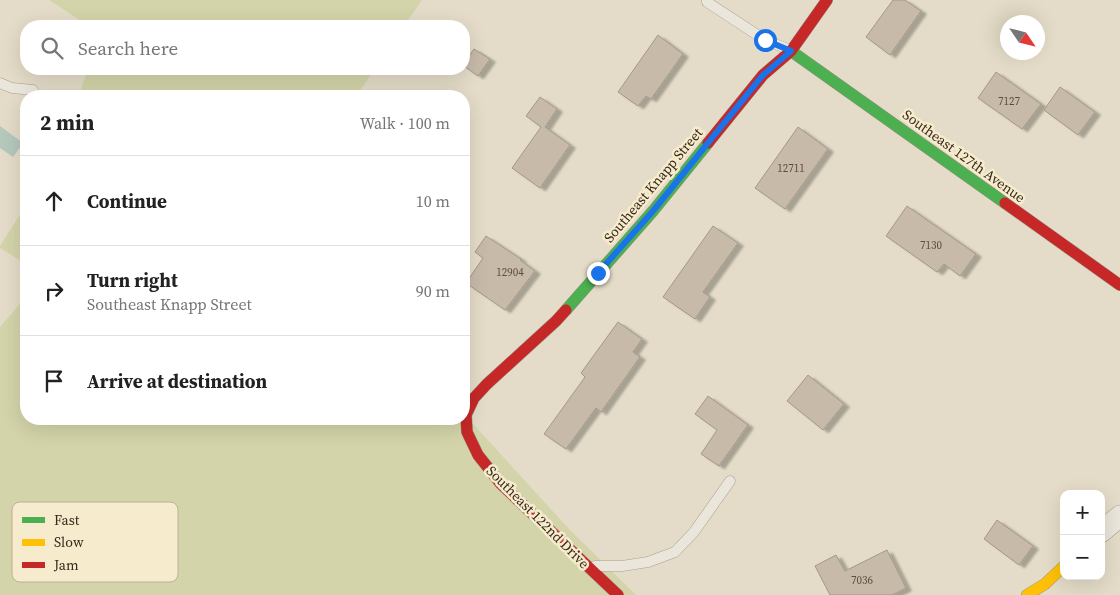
<!DOCTYPE html>
<html lang="en">
<head>
<meta charset="utf-8">
<style>
  :root { --surface:#fff; --page:#f6f6f6; --text:#222; --muted:#767676; --line:#e0e0e0 }
  body { margin:0; font-family:"Source Serif 4",serif; background:var(--page); color:var(--text) }
  .controls { position:absolute; right:15px; bottom:15px; display:grid; overflow:hidden; border-radius:10px; box-shadow:0 5px 20px #0002 }
  .controls button { width:45px; height:45px; display:grid; place-items:center; padding:0; border:0; border-bottom:1px solid var(--line); background:var(--surface); color:var(--text); font:25px sans-serif }
  .compass { position:absolute; left:1000px; top:15px; width:45px; height:45px; border-radius:50%; background:var(--surface); box-shadow:0 5px 20px #0002; rotate:125deg }
  .stop { position:absolute; width:15px; height:15px; margin:-11px; border:4px solid #1a73e8; border-radius:50%; background:#fff }
  .stop.end { background:#1a73e8; border-color:#fff; box-shadow:0 1px 5px #0008 }
  .list { margin:0; padding:0; list-style:none }
  h2 { display:flex; justify-content:space-between; align-items:center; height:65px; margin:0; padding:0 20px; font-size:21px }
  h2 small { font-size:16px; font-weight:400; color:var(--muted) }
  .list li { display:grid; grid-template-columns:32px 1fr auto; gap:15px; align-items:center; box-sizing:border-box; height:90px; padding:0 20px; border-top:1px solid var(--line) }
  .list b { display:block; font-size:19px; white-space:nowrap }
  .list p { margin:0; font-size:16px; white-space:nowrap; color:var(--muted) }
  .list em { font-size:16px; font-style:normal; color:var(--muted) }
  .icon { flex:none; width:28px; height:28px; fill:none; stroke:currentColor; stroke-width:2; stroke-linecap:round; stroke-linejoin:round }
  .map { position:relative; flex:none; width:1120px; height:595px; overflow:hidden }
  .search { position:absolute; background:var(--surface); box-shadow:0 5px 20px #0002; left:20px; top:20px; width:450px; height:55px; display:flex; align-items:center; gap:12px; box-sizing:border-box; padding:0 18px; border-radius:20px; color:var(--muted); font-size:19px }
  .panel { position:absolute; background:var(--surface); box-shadow:0 5px 20px #0002; left:20px; top:90px; width:450px; height:335px; border-radius:20px }
  .map>svg:first-child { display:block }
</style>
</head>
<body>
<div class="map">
<svg width="1120" height="595" viewBox="0 0 1120 595">
  <defs>
    <filter id="shadow"><feDropShadow dx="5.5" dy="3" stdDeviation="1" flood-color="#0004"/></filter>
  </defs>
  <rect width="100%" height="100%" fill="#e4dcc8"/>
  <!-- green -->
  <g fill="#d4d4aa">
    <polygon points="49,0 422,0 404,26 89,26"/>
    <polygon points="88,69 375,69 356,96 79,96"/>
    <polygon points="26,205 26,264 0,248 0,246"/>
    <polygon points="26,297 26,419 464,419 464,414 570,530 636,595 0,595 0,327"/>
  </g>
  <!-- water -->
  <polygon fill="#b5c8bc" points="0,126 23,143 13,157 0,148"/>
  <!-- building -->
  <g fill="#c7baa9" stroke="#a49788" filter="url(#shadow)">
    <polygon points="893,0 905,0 921,11 890,55 866,37"/>
    <polygon points="658,35 683,54 651,99 646,96 638,106 618,92"/>
    <polygon points="474,49 490,59 478,76 464,66 464,63"/>
    <polygon points="996,72 1041,104 1022,129 978,98"/>
    <polygon points="1060,87 1095,112 1078,135 1044,110"/>
    <polygon points="540,97 557,109 545,127 570,145 540,188 512,168 541,127 526,116"/>
    <polygon points="798,127 828,149 785,209 755,188"/>
    <polygon points="907,206 976,254 960,276 944,264 937,272 886,236"/>
    <polygon points="713,226 738,243 703,292 710,297 695,319 663,297"/>
    <polygon points="486,236 521,259 520,260 535,271 505,310 466,283 483,258 475,252"/>
    <polygon points="618,322 642,339 633,352 640,357 601,412 596,408 566,449 544,434 585,377 581,373"/>
    <polygon points="808,375 844,404 823,430 787,401"/>
    <polygon points="708,396 748,425 719,466 701,454 717,430 695,414"/>
    <polygon points="997,520 1033,546 1019,565 984,539"/>
    <polygon points="887,550 906,588 892,595 830,595 815,566 836,555 845,571"/>
  </g>
  <g fill="none" stroke-linecap="round" stroke-linejoin="round">
    <defs>
      <g id="lane">
        <polyline points="707,0 707,2 765,40 788,49"/>
        <polyline points="0,83 12,88 33,90"/>
        <polyline points="595,566 622,566 648,562 675,552 694,532 730,481"/>
      </g>
      <polyline id="street" points="1101,532 1120,516"/>
      <g id="fast">
        <polyline points="791,51 1005,203"/>
        <polyline points="566,310 653,211 708,143"/>
      </g>
      <polyline id="slow" points="1027,595 1045,584 1064,566"/>
      <g id="jam">
        <polyline points="708,143 763,75 791,51 827,0"/>
        <polyline points="1005,203 1120,285"/>
        <polyline points="566,310 556,321 487,384 474,398 466,415 467,432 478,455 501,484 618,595"/>
      </g>
    </defs>
    <!-- lane casing -->
    <use href="#lane" stroke="#a8a092" stroke-width="11"/>
    <!-- street casing -->
    <use href="#street" stroke="#a8a092" stroke-width="22"/>
    <!-- fast casing -->
    <use href="#fast" stroke="#989082" stroke-width="12"/>
    <!-- slow casing -->
    <use href="#slow" stroke="#989082" stroke-width="12"/>
    <!-- jam casing -->
    <use href="#jam" stroke="#989082" stroke-width="12"/>
    <!-- lane -->
    <use href="#lane" stroke="#ebe6db" stroke-width="10"/>
    <!-- street -->
    <use href="#street" stroke="#ebe6db" stroke-width="21"/>
    <!-- fast -->
    <use href="#fast" stroke="#4caf50" stroke-width="11"/>
    <!-- slow -->
    <use href="#slow" stroke="#ffc107" stroke-width="11"/>
    <!-- jam -->
    <use href="#jam" stroke="#c62828" stroke-width="11"/>
  </g>
  <g fill="none" stroke-linecap="round" stroke-linejoin="round">
    <!-- route -->
    <polyline stroke="#1a73e8" stroke-width="6" points="598,273 653,211 763,75 791,51 765,40"/>
  </g>
  <g text-anchor="middle" dominant-baseline="central" stroke-width="5" stroke-linejoin="round" paint-order="stroke">
    <!-- number labels -->
    <g font-size="11" fill="#5a4c3e">
      <text x="1009" y="101">7127</text>
      <text x="791" y="168">12711</text>
      <text x="931" y="245">7130</text>
      <text x="510" y="272">12904</text>
      <text x="862" y="580">7036</text>
    </g>
    <!-- street labels -->
    <g font-size="14" fill="#36281b" stroke="#f7ebcd">
      <text transform="translate(964 156) rotate(36)">Southeast 127th Avenue</text>
      <text transform="translate(653 185) rotate(-50)">Southeast Knapp Street</text>
      <text transform="translate(538 517) rotate(45)">Southeast 122nd Drive</text>
    </g>
  </g>
  <!-- legend -->
  <rect x="12" y="502" width="166" height="80" rx="8" fill="#f7ebcd" stroke="#bdb098" stroke-width="1"/>
  <rect x="22" y="517" width="23" height="6" fill="#4caf50"/>
  <rect x="22" y="539" width="23" height="7" fill="#ffc107"/>
  <rect x="22" y="562" width="23" height="6" fill="#c62828"/>
  <g font-size="14" fill="#36281b">
    <text x="54" y="525">Fast</text>
    <text x="54" y="547">Slow</text>
    <text x="54" y="570">Jam</text>
  </g>
</svg>
<div class="controls">
<button>+</button>
<button>−</button>
</div>
<svg class="compass" viewBox="-18 -18 36 36"><path d="M0-13l5 13h-10z" fill="#e53935"/><path d="M0 13l5-13h-10z" fill="#767676"/></svg>
<div class="stop" style="left:765px;top:40px"></div>
<div class="stop end" style="left:598px;top:273px"></div>
<div class="search"><svg class="icon" aria-label="search" viewBox="0 0 24 24"><circle cx="10" cy="10" r="6"/><path d="M15 15l6 6"/></svg>Search here</div>
<section class="panel">
<h2>2 min<small>Walk · 100 m</small></h2>
<ul class="list">
<li><svg class="icon" aria-label="ahead" viewBox="0 0 24 24"><path d="M12 20V5M6 11l6-6 6 6"/></svg><div><b>Continue</b></div><em>10 m</em></li>
<li><svg class="icon" aria-label="right" viewBox="0 0 24 24"><path d="M7 20v-9h11M14 6l5 5-5 5"/></svg><div><b>Turn right</b><p>Southeast Knapp Street</p></div><em>90 m</em></li>
<li><svg class="icon" aria-label="arrive" viewBox="0 0 24 24"><path d="M6 21V4h12l-3 4 3 4H6"/></svg><div><b>Arrive at destination</b></div></li>
</ul>
</section>
</div>
</body>
</html>
